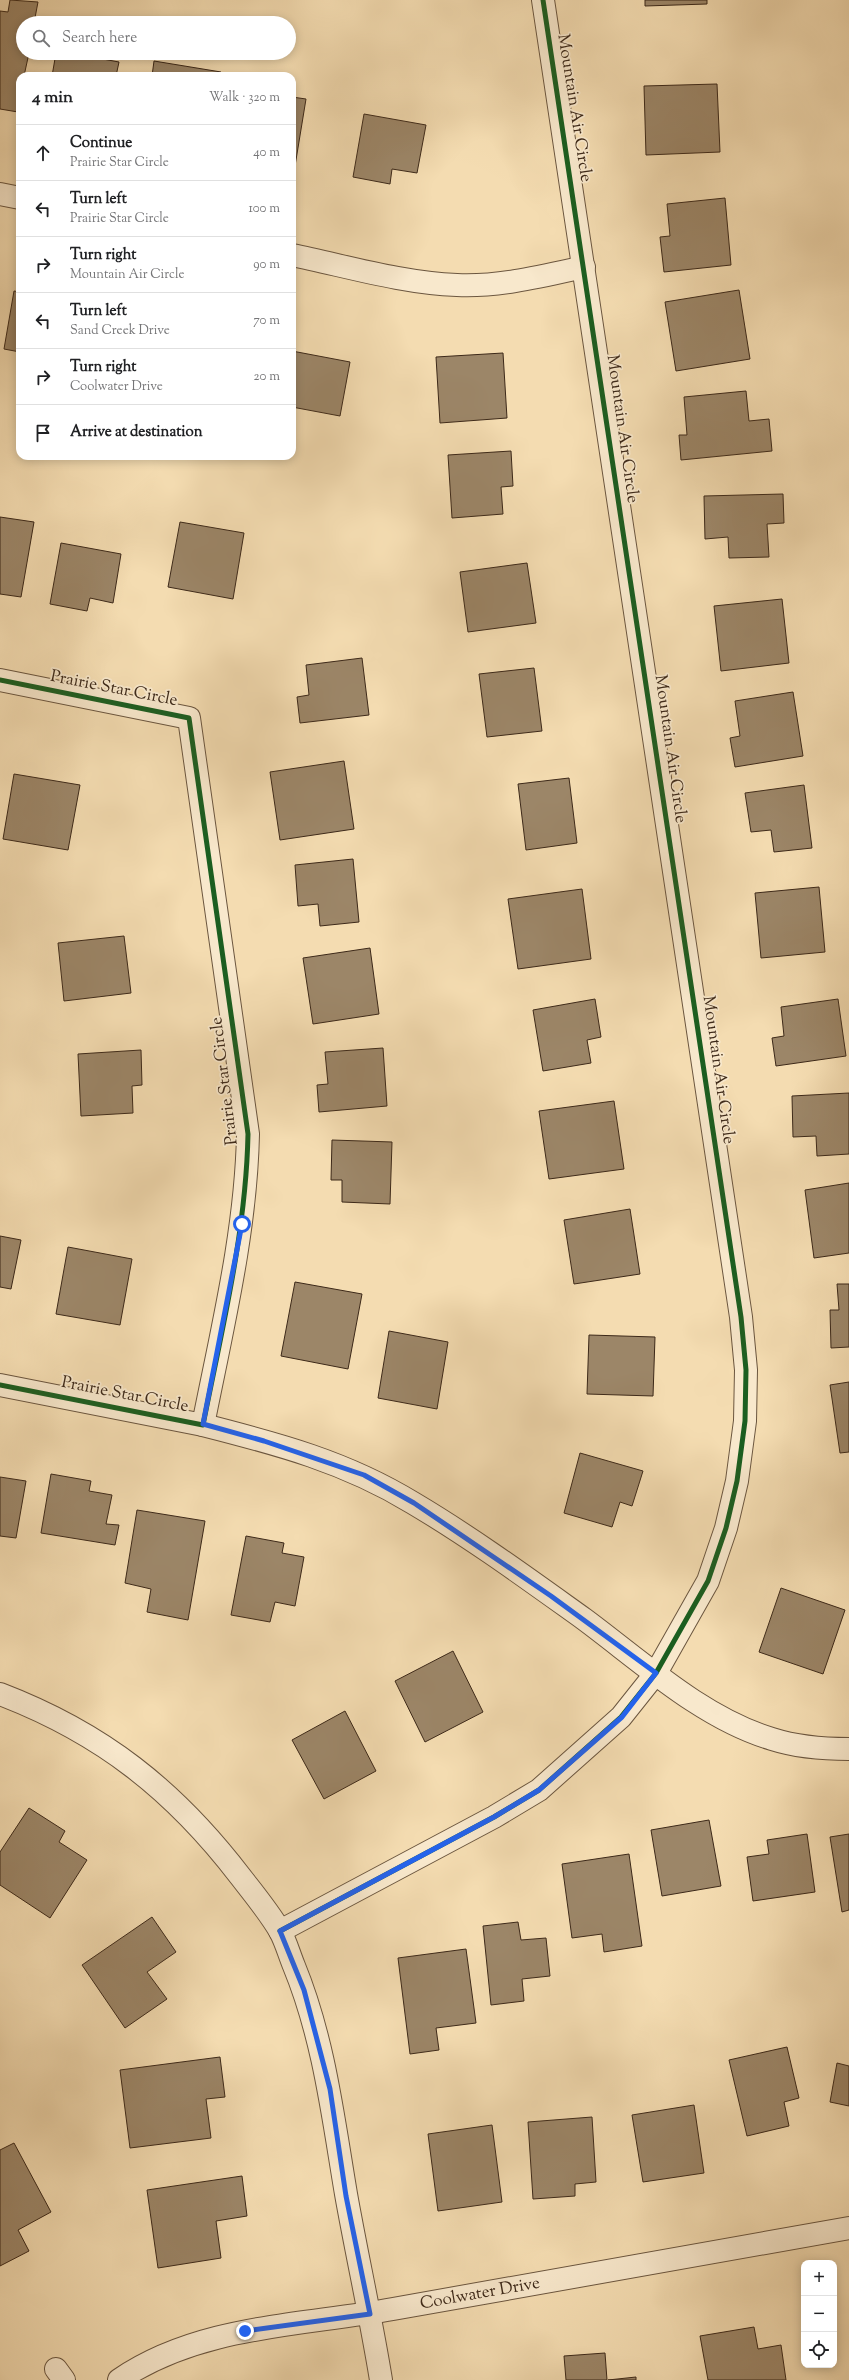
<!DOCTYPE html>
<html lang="en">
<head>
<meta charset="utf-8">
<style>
  :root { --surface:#fff; --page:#f6f6f6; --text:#202124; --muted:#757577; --line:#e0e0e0 }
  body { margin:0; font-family:"Sorts Mill Goudy",serif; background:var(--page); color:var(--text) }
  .controls { position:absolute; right:12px; bottom:12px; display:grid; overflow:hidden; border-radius:8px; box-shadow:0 2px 10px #0003 }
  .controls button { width:36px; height:36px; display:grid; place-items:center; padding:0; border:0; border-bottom:1px solid var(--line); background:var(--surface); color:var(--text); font:20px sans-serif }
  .stop { position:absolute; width:12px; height:12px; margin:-9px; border:3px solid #2563eb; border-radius:50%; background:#fff }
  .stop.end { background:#2563eb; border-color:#fff; box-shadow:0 1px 4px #0008 }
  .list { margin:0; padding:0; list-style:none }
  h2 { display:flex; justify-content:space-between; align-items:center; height:52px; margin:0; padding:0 16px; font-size:17px }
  h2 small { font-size:13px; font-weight:400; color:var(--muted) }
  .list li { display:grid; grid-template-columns:26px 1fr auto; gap:12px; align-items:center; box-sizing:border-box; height:56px; padding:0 16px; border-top:1px solid var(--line) }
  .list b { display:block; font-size:15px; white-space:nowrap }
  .list p { margin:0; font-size:13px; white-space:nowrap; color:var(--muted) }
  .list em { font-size:13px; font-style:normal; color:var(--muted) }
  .icon { flex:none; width:22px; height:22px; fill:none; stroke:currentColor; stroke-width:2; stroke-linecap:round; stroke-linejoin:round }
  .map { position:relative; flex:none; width:849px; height:2380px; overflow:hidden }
  .search { position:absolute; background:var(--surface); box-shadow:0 2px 10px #0003; left:16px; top:16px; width:280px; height:44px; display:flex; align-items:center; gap:10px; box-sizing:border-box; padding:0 14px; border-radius:22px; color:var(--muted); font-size:15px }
  .panel { position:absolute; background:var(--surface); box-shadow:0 2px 10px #0003; left:16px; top:72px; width:280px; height:388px; border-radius:12px }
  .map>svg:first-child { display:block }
</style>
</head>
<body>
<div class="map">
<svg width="849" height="2380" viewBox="0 0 849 2380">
  <rect width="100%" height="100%" fill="#f4dcb1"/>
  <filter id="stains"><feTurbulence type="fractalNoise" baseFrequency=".005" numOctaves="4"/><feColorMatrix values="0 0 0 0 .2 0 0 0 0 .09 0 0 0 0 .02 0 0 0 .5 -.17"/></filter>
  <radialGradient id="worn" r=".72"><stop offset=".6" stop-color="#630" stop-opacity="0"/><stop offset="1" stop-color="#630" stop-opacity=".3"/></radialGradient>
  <!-- building -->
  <g fill="#9c8668" stroke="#3d2919">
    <polygon points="10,0 38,2 34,23 23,23 23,53 29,53 24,76 20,76 18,112 0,109 0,11 8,12"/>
    <polygon points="645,0 707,0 707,4 645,6"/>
    <polygon points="56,53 70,53 119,62 116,76 52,76"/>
    <polygon points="154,61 221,72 221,76 152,76"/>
    <polygon points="717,84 720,152 646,155 644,86"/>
    <polygon points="292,97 306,99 295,166 292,166"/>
    <polygon points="364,114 426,125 417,173 392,169 390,184 353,177"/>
    <polygon points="725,198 731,265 664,272 660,237 670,236 667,204"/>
    <polygon points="739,290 750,359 676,371 665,302"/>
    <polygon points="14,291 20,292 20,352 4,349"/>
    <polygon points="292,351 350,362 340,416 292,407"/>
    <polygon points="503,353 507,418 440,423 436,357"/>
    <polygon points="746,391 749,421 769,419 772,451 681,460 679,435 687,435 684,397"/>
    <polygon points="511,451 513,486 501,487 503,514 452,518 448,455"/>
    <polygon points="783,494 784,523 767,524 769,557 729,558 728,537 705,539 704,496"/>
    <polygon points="0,517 34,522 21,597 0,594"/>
    <polygon points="180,522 244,533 233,599 168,587"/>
    <polygon points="61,543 121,554 113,603 90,598 87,611 50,604"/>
    <polygon points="527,563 536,623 468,632 460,572"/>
    <polygon points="782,599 789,663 721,671 714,606"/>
    <polygon points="362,658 369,715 300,723 297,697 309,695 306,665"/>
    <polygon points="534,668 542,731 487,737 479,674"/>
    <polygon points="793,692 803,756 735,767 730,738 740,736 735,701"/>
    <polygon points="344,761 354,829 280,840 270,772"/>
    <polygon points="14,774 80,785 68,850 3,839"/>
    <polygon points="569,778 577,843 526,850 518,784"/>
    <polygon points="804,785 812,848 774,852 771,830 751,832 745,793"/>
    <polygon points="353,859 359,922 320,926 318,904 298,906 295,865"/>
    <polygon points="819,887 825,952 761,958 755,893"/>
    <polygon points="582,889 591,959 518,969 508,899"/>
    <polygon points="124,936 131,993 64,1001 58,943"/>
    <polygon points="370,948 379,1014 313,1024 303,958"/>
    <polygon points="595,999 601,1037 587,1040 591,1063 543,1071 533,1010"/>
    <polygon points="838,999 846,1056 776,1066 772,1038 784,1036 781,1007"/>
    <polygon points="383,1048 387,1106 319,1112 317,1085 328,1084 325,1052"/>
    <polygon points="141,1050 142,1085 132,1086 133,1113 81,1116 78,1054"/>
    <polygon points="849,1093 849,1154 817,1156 816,1136 793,1137 792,1096"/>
    <polygon points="614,1101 624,1169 549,1179 539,1111"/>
    <polygon points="332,1140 392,1142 390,1204 342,1202 342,1180 331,1180"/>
    <polygon points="849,1183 849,1253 814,1258 805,1190"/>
    <polygon points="630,1209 640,1274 574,1284 564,1220"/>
    <polygon points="0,1236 21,1240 11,1289 0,1287"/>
    <polygon points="68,1247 132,1259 120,1325 56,1314"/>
    <polygon points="295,1282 362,1294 348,1369 281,1356"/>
    <polygon points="837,1284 849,1284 849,1347 831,1348 830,1310 839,1310"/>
    <polygon points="389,1331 448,1342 437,1409 378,1398"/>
    <polygon points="589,1335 655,1337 653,1396 587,1394"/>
    <polygon points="849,1382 849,1452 840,1453 830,1385"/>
    <polygon points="580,1453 643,1471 632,1506 620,1502 612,1527 564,1513"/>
    <polygon points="51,1474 91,1481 89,1491 112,1495 106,1524 119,1525 115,1545 41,1533"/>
    <polygon points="0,1477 26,1481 16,1538 0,1536"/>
    <polygon points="137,1510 205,1521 188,1620 147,1612 151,1589 125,1583"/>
    <polygon points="246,1536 284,1543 282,1553 304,1557 295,1606 275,1602 270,1622 231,1615"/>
    <polygon points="781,1588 845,1610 823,1674 759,1652"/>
    <polygon points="453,1651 483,1712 425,1742 395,1681"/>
    <polygon points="345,1711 376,1771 324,1799 292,1740"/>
    <polygon points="29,1808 65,1831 59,1842 87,1860 50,1918 0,1885 0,1852"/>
    <polygon points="709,1820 721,1886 662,1896 651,1830"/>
    <polygon points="807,1834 815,1892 753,1901 747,1857 769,1854 767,1840"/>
    <polygon points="849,1834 849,1910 842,1912 830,1837"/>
    <polygon points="629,1854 642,1946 604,1952 602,1934 572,1938 562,1864"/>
    <polygon points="152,1917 176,1952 147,1972 167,1999 125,2028 82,1965"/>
    <polygon points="518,1922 521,1940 546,1938 550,1976 522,1979 524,2001 491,2005 483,1926"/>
    <polygon points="466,1949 476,2023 436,2028 439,2050 410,2054 398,1958"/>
    <polygon points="787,2047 799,2098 784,2102 789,2126 747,2136 729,2060"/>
    <polygon points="220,2057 225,2097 206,2099 211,2138 130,2148 120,2070"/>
    <polygon points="837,2063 849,2066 849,2106 830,2102"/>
    <polygon points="694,2105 704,2173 643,2182 632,2115"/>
    <polygon points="592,2117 596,2182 575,2184 575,2196 533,2199 528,2122"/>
    <polygon points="492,2125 502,2202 438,2211 428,2134"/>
    <polygon points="14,2143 51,2212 18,2230 29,2251 0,2266 0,2150"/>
    <polygon points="242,2176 247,2216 216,2221 221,2258 158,2268 147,2190"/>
    <polygon points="754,2327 758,2349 781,2345 786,2380 708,2380 700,2336"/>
    <polygon points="605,2353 607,2380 566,2380 564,2356"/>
    <polygon points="636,2377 636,2380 608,2380"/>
  </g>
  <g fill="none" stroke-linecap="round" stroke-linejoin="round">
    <defs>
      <g id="minor">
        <polyline points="0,194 20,198"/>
        <path d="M 292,255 C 346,266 402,283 457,285 C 499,287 543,276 584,267"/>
        <path d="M 0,680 L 189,718 L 248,1134 C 246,1232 222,1329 203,1425 L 0,1385"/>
        <path d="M 203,1425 C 278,1444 346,1462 413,1503 C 472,1538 528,1579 584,1619 C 642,1662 702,1718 772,1739 C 797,1747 823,1749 849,1749"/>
        <path d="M 0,1694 C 102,1733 174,1790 240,1876 C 254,1894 269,1912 280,1931 C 286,1942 289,1954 294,1966 C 324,2039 333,2117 346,2194 C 357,2256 371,2318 381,2380"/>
        <polyline points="280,1931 494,1817 539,1790 621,1717 656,1673 708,1581 726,1528 737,1481 745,1421 746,1370 741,1317 543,0"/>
        <polyline points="56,2369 64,2380"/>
        <path d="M 119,2380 C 199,2325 301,2326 393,2309 C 545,2282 697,2255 849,2228"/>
      </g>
    </defs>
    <!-- minor casing -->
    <use href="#minor" stroke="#6b563f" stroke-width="24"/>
    <!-- minor -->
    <use href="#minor" stroke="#f8e8cc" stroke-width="22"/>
    <defs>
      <g id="cycleway">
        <path d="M 0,680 L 189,718 L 248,1134 C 246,1232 222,1329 203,1425 L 0,1385"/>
        <polyline points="280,1931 494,1817 539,1790 621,1717 656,1673 708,1581 726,1528 737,1481 745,1421 746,1370 741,1317 543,0"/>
      </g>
    </defs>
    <!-- cycleway casing -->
    <use href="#cycleway" stroke="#f8e8cc" stroke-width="8"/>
    <!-- cycleway -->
    <use href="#cycleway" stroke="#1b5e20" stroke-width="5"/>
  </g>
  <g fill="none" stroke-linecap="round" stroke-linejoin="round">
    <!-- route -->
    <polyline stroke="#2563eb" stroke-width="5" points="242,1224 203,1424 264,1441 364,1475 414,1503 551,1596 656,1673 622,1717 539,1790 494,1817 280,1931 304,1990 330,2089 346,2196 370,2314 245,2331"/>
  </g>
  <g text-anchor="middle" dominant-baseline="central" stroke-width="3.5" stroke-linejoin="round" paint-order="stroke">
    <!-- street labels -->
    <g font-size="17" fill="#3d2919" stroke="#f8e8cc">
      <text transform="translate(574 108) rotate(81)">Mountain Air Circle</text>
      <text transform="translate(622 429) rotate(82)">Mountain Air Circle</text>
      <text transform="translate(114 689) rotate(11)">Prairie Star Circle</text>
      <text transform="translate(670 749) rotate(82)">Mountain Air Circle</text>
      <text transform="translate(718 1070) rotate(82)">Mountain Air Circle</text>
      <text transform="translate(225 1081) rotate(-97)">Prairie Star Circle</text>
      <text transform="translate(125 1395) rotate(11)">Prairie Star Circle</text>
      <text transform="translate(480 2294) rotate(-10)">Coolwater Drive</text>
    </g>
  </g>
  <rect width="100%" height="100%" filter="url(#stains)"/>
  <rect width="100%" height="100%" fill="url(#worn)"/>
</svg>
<div class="controls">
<button>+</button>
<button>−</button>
<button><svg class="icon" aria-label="locate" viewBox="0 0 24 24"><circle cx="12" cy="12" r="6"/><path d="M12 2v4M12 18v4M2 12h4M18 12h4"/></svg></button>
</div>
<div class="stop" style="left:242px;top:1224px"></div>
<div class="stop end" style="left:245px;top:2331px"></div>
<div class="search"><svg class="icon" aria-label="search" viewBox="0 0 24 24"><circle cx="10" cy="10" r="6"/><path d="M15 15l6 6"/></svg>Search here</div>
<section class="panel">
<h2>4 min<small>Walk · 320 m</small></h2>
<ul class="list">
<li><svg class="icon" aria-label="ahead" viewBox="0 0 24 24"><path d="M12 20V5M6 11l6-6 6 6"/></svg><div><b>Continue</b><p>Prairie Star Circle</p></div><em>40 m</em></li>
<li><svg class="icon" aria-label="left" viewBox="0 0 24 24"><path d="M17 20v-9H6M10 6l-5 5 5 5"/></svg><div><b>Turn left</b><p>Prairie Star Circle</p></div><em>100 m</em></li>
<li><svg class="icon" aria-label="right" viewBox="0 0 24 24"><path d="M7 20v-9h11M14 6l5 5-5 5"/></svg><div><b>Turn right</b><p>Mountain Air Circle</p></div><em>90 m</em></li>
<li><svg class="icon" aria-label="left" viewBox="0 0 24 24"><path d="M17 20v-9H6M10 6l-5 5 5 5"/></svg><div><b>Turn left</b><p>Sand Creek Drive</p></div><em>70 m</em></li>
<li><svg class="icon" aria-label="right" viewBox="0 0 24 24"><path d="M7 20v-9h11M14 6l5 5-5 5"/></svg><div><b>Turn right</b><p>Coolwater Drive</p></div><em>20 m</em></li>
<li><svg class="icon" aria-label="arrive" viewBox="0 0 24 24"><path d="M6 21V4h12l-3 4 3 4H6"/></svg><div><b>Arrive at destination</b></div></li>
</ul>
</section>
</div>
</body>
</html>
